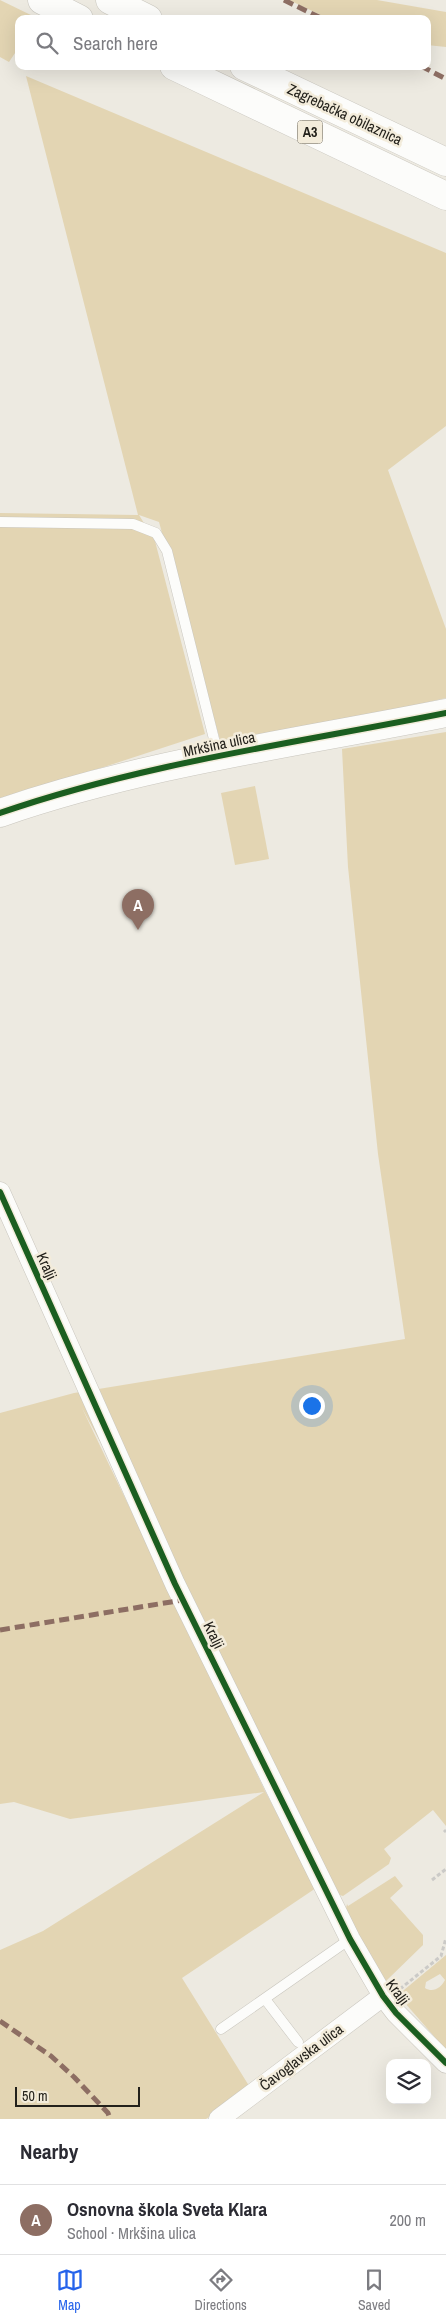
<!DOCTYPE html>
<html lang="en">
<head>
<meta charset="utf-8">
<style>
  :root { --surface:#fff; --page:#f7f7f7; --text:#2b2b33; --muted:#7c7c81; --line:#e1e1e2; --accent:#2563eb }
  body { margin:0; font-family:"Archivo Narrow",sans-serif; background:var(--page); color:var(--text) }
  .controls { position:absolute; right:15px; bottom:15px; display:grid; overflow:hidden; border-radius:10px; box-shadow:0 5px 20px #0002 }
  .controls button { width:45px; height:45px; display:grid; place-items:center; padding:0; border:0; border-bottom:1px solid var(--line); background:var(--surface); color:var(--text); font:25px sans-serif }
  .scale { position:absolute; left:15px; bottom:12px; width:125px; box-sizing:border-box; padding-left:5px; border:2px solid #23211b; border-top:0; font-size:14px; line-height:18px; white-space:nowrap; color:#23211b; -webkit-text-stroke:4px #f3ecdb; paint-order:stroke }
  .you { position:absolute; left:311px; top:1405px; width:18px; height:18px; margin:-12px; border:4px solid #fff; border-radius:50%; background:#1a73e8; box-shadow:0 0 0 8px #1a73e833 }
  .badge { display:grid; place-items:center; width:32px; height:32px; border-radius:50%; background:var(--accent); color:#fff; font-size:16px; font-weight:700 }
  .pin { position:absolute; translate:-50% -41px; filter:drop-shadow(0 1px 2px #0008) }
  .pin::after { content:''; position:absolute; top:26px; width:18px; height:15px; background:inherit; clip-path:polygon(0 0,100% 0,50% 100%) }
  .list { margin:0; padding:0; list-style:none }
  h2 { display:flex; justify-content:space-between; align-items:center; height:65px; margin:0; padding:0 20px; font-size:21px }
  h2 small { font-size:16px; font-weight:400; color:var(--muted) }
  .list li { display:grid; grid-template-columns:32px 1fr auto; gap:15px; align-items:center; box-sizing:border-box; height:70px; padding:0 20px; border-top:1px solid var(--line) }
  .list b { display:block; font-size:19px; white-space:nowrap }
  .list p { margin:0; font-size:16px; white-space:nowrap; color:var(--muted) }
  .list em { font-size:16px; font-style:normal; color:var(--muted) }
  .icon { flex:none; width:28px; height:28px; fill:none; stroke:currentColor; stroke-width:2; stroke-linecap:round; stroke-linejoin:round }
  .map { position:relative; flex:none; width:446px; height:2119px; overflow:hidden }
  .search { position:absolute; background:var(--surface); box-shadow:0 5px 20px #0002; left:15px; right:15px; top:15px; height:55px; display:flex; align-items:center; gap:12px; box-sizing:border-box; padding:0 18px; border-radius:10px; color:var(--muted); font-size:19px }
  .sheet { height:135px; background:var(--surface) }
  nav { display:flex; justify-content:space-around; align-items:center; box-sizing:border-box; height:70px; border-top:1px solid var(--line); background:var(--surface); font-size:14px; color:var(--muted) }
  nav a { display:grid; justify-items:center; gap:2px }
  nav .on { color:var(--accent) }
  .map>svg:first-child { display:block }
</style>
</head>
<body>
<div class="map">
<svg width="446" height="2119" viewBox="0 0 446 2119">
  <rect width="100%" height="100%" fill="#edeae1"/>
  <!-- green -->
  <g fill="#e3d5b3" fill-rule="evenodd">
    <polygon points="0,0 35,17 34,19 19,19 19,47 9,62 0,57"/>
    <polygon points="289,0 377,0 446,12 446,47 427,45 427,19 329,19"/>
    <polygon points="26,76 446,253 446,426 388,470 446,629 446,698 300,731 220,740 159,522 139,515 155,541 205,734 104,767 0,798 0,513 138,515"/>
    <polygon points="446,732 446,1826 433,1810 384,1849 391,1858 389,1864 343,1896 336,1894 259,1739 82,1408 265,1791 316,1888 182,1978 251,2089 206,2119 0,2119 0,1950 43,1931 264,1792 70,1819 14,1802 0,1804 0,1413 74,1393 405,1339 378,1154 348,867 342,749"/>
    <polygon points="255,786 269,859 235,865 221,793"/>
    <polygon points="395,1876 403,1886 390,1898 423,1935 423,1945 386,1981 345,1913 347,1904 348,1906"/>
    <path d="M 446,1955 L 446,2050 L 398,1995 ZM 440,1974 L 445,1980 C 441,1988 433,1993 425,1988 L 426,1982 Z"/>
  </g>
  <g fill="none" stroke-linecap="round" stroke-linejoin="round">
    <defs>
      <g id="lane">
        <polyline points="0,522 133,524 156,533 167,551 218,755"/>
        <polyline points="265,1999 298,2042"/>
        <polyline points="221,2029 350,1939"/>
      </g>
      <g id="street">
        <polyline points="0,1192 175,1584 350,1939 383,1996 396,2013 446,2063"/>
        <polyline points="219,2119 383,1996"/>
      </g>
      <path id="secondary" d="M 0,813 C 144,763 297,743 446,713"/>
      <g id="highway">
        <polyline points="42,0 79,19"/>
        <polyline points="110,0 148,19"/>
        <polyline points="174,66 446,196"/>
        <polyline points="244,66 446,162"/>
      </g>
    </defs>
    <!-- lane casing -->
    <use href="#lane" stroke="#c9c6be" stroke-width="11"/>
    <!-- street casing -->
    <use href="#street" stroke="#c9c6be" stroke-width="21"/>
    <!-- secondary casing -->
    <use href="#secondary" stroke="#c9c6be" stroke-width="29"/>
    <!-- highway casing -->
    <use href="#highway" stroke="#c9c6be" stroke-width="29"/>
    <!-- path -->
    <g stroke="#cbcac7" stroke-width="3" stroke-dasharray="4 2.5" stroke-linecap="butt">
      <polyline points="444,1830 446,1832"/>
      <polyline points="432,1880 446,1869"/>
      <polyline points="400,1989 441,1956 446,1938"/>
    </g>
    <!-- lane -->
    <use href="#lane" stroke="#fcfcfa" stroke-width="10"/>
    <!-- street -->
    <use href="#street" stroke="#fcfcfa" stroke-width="20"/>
    <!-- secondary -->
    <use href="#secondary" stroke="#fcfcfa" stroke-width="28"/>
    <!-- highway -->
    <use href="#highway" stroke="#fcfcfa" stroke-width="28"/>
    <!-- quiet -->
    <g stroke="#8d6e63" stroke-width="5" stroke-dasharray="10 5" stroke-linecap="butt">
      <polyline points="284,0 323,19"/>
      <polyline points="421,66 446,79"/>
      <polyline points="0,1630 183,1600"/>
      <polyline points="0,2021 51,2056 74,2077 108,2113 110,2119"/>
    </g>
    <defs>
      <g id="cycleway">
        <path d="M 0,813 C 144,763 297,743 446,713"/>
        <polyline points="0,1192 175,1584 350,1939 383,1996 396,2013 446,2063"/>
      </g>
    </defs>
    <!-- cycleway casing -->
    <use href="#cycleway" stroke="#f3ecdb" stroke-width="9"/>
    <!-- cycleway -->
    <use href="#cycleway" stroke="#1b5e20" stroke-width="6"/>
  </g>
  <g text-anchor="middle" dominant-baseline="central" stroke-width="5" stroke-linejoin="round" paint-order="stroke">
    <!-- shield labels -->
    <rect fill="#f3ecdb" stroke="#615e55" stroke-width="1" x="297.5" y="120.5" width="25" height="23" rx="4"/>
    <g font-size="14" font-weight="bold" fill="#23211b">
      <text x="310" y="132">A3</text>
    </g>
    <!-- street labels -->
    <g font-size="15" fill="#23211b" stroke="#f3ecdb">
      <text transform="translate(345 114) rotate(25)">Zagrebačka obilaznica</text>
      <text transform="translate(219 744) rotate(-12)">Mrkšina ulica</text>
      <text transform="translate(47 1266) rotate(66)">Kralji</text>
      <text transform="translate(214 1635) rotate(64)">Kralji</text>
      <text transform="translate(398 1992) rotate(54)">Kralji</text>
      <text transform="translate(301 2057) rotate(-37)">Čavoglavska ulica</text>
    </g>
  </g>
</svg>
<div class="controls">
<button><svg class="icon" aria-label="layers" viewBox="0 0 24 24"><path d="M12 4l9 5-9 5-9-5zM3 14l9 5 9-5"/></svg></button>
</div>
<div class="scale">50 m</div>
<div class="you"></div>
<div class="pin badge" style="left:138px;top:930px;background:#8d6e63">A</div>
<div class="search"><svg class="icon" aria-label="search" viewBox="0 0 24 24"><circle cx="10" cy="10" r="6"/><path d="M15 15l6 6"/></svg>Search here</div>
</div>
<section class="sheet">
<h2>Nearby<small></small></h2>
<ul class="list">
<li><span class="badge" style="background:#8d6e63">A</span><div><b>Osnovna škola Sveta Klara</b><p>School · Mrkšina ulica</p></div><em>200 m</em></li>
</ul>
</section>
<nav>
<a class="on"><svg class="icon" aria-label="map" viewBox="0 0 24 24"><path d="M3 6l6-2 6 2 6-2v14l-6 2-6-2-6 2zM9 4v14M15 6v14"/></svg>Map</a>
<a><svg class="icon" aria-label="directions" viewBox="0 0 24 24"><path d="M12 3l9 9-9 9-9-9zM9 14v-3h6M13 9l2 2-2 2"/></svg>Directions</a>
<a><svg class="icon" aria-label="saved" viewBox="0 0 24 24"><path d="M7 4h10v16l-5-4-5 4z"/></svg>Saved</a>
</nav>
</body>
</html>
